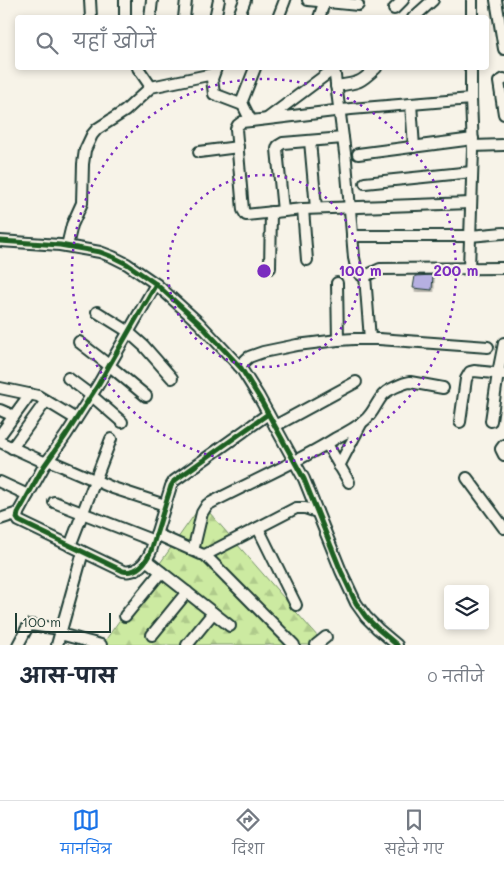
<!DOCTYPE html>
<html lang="hi">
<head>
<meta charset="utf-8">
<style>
  :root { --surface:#fff; --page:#f6f6f7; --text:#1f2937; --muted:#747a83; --line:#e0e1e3; --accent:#1a73e8 }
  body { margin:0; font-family:Mali,"Playpen Sans Deva",sans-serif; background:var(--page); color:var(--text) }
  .controls { position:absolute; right:15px; bottom:15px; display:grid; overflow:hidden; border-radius:5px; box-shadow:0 2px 8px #0003 }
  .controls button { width:45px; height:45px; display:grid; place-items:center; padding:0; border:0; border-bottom:1px solid var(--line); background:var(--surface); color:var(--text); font:25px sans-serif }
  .scale { position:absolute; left:15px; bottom:12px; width:96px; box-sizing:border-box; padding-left:5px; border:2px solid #1f3d34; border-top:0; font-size:14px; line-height:18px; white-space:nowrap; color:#1f3d34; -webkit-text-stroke:4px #f7f3e8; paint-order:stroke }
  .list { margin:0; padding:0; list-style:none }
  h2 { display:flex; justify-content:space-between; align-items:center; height:65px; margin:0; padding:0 20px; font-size:21px }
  h2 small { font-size:16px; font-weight:400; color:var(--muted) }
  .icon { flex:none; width:28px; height:28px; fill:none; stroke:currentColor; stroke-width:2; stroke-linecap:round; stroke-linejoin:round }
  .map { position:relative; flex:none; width:504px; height:645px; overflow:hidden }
  .search { position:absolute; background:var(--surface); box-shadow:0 2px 8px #0003; left:15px; right:15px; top:15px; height:55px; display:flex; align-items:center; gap:12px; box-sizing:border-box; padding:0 18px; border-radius:5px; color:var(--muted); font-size:19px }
  .sheet { height:155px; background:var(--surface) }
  nav { display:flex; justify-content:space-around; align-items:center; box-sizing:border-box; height:70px; border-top:1px solid var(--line); background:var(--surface); font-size:14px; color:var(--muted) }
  nav a { display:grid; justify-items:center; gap:2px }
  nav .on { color:var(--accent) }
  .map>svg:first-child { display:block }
</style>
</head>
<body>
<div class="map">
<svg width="504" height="645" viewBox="0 0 504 645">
  <defs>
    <pattern id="forest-firs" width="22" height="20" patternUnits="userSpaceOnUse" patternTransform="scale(1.25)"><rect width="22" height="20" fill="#cceaa1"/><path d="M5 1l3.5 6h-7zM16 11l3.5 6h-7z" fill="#afca8b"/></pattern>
    <filter id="shadow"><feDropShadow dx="1.5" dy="3" stdDeviation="0" flood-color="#0004"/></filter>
  </defs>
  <rect width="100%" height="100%" fill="#f7f3e8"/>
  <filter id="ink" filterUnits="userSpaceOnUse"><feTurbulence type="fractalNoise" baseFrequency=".02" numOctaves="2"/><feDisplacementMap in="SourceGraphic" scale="10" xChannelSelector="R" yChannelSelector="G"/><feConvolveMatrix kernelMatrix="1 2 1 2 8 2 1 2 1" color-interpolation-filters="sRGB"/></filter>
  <g filter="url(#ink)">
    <!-- forest -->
    <polygon fill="url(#forest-firs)" stroke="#76946a" points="202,504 325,645 102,645"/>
    <!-- building -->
    <polygon fill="#b6b0e1" stroke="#1f3d34" filter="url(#shadow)" points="433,275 432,290 413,288 415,276"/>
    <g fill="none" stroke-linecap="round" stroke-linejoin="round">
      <defs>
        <g id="minor">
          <polyline points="90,0 91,18"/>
          <polyline points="125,0 125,18"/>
          <polyline points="308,0 358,5"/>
          <polyline points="496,0 504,49"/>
          <polyline points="394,9 403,0"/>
          <polyline points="150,18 152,0"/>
          <polyline points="184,18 186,0"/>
          <polyline points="215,18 219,0"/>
          <polyline points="238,18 245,0"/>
          <polyline points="278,18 285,0"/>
          <polyline points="319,18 325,0"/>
          <polyline points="413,18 433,0"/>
          <polyline points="472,18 472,0"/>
          <polyline points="138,68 151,87"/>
          <polyline points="216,68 212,79 214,94 243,105"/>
          <path d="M 334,68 L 346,161 L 354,258 C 356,265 356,276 365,276 L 380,269 L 504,268"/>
          <polyline points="504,79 499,82 504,114"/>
          <path d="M 336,86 C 359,83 360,83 376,68"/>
          <polyline points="471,99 351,109 268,119 242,122 238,125 236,129 243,210 246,215 303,209 471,203"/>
          <polyline points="411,104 414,147"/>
          <polyline points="268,118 335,68"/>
          <polyline points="251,121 243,105 242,101 255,68"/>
          <polyline points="310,141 316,208"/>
          <polyline points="473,146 504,145"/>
          <polyline points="199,152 238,147"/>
          <polyline points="358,154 473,139"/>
          <polyline points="365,183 472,172"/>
          <polyline points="303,209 307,260"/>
          <polyline points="283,211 277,149 278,146 283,143 343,138"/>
          <polyline points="352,236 470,236 504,233"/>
          <polyline points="0,241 60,245 100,252 113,257 127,264 156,284 199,323 241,368 259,397 304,479 341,571 356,603 366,617 378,629 397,645"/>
          <polyline points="67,246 72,225 82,203 83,164 85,150 92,135 97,129 125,111 151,87 213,74"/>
          <polyline points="270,268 271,212"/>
          <polyline points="469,268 473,150 471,99 471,68 470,68"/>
          <polyline points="365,276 370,339"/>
          <polyline points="337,283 338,340"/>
          <path d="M 156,284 L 98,385 L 66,435 L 44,466 L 18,513 L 17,518 L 19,521 L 123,571 C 137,574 146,562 151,551 L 171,486 L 174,481 L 268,414"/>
          <polyline points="97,312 126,330 144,346 172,378"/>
          <polyline points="79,342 110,366 146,396"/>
          <polyline points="239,366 249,357 263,352 297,345 338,340 354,339 379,339 488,347"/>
          <polyline points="68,378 92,396 122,422"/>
          <polyline points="0,388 38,396 76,419"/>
          <polyline points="0,410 14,416"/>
          <polyline points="491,421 498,373 504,343"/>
          <polyline points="460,422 466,379 470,372 474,371 504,374"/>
          <polyline points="275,426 356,382"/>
          <polyline points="0,435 30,394"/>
          <polyline points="0,442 46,463"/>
          <polyline points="327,444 349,482"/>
          <polyline points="504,445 501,449 504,455"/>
          <polyline points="12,448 46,401"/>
          <polyline points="48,460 113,488 165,505"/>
          <polyline points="339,466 361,424"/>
          <polyline points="467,478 504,528"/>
          <polyline points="0,482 28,495"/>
          <polyline points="54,502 154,541"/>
          <polyline points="0,519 18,513"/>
          <polyline points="258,528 296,605"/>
          <polyline points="156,534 201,554 205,555 296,508 305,508 317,512"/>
          <polyline points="70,546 111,439"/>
          <path d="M 193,551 L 202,513 L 207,505 C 250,482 295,464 336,438 C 346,433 357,427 365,420 C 373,414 376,403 383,395 C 387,390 403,383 410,382 L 443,388"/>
          <polyline points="205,555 294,645"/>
          <polyline points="146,560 230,626"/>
          <polyline points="125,616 161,572"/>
          <polyline points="60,634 101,645"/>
          <polyline points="152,635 187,592"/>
          <polyline points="18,645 27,628 30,625 61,629"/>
          <polyline points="57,645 83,552"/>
          <polyline points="187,645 213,613"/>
          <polyline points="316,645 326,637"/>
        </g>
      </defs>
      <!-- minor casing -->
      <use href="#minor" stroke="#1f3d34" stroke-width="14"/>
      <!-- minor -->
      <use href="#minor" stroke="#f7f3e8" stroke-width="10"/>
      <defs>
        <g id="cycleway">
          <polyline points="0,241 60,245 100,252 113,257 127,264 156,284 199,323 241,368 259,397 304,479 341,571 356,603 366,617 378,629 397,645"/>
          <path d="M 156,284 L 98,385 L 66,435 L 44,466 L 18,513 L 17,518 L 19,521 L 123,571 C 137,574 146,562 151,551 L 171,486 L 174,481 L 268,414"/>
        </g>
      </defs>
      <!-- cycleway casing -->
      <use href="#cycleway" stroke="#f7f3e8" stroke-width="8"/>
      <!-- cycleway -->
      <use href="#cycleway" stroke="#1b5e20" stroke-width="5"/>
    </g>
  </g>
  <!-- distance rings -->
  <g fill="none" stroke="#7b2cbf" stroke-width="2.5" stroke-dasharray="2.5 5">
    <circle cx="264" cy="271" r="96"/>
    <circle cx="264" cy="271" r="192"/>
  </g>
  <circle cx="264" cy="271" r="8" fill="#7b2cbf" stroke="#f7f3e8" stroke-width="2.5"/>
  <g font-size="15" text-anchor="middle" font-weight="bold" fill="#7b2cbf" stroke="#f7f3e8" stroke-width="4" stroke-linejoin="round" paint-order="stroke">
    <text x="360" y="276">100 m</text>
    <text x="456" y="276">200 m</text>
  </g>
</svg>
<div class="controls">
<button><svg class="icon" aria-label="layers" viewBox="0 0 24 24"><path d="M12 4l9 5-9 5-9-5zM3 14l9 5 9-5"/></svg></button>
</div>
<div class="scale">100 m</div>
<div class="search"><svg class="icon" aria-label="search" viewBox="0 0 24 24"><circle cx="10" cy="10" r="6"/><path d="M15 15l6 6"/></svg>यहाँ खोजें</div>
</div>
<section class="sheet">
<h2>आस-पास<small>0 नतीजे</small></h2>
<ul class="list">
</ul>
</section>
<nav>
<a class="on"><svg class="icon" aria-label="map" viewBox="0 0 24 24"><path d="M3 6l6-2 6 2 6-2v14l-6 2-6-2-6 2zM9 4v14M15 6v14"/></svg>मानचित्र</a>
<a><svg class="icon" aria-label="directions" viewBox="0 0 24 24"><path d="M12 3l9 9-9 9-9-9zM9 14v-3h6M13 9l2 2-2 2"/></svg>दिशा</a>
<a><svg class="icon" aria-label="saved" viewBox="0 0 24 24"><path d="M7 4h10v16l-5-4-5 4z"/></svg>सहेजे गए</a>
</nav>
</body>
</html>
